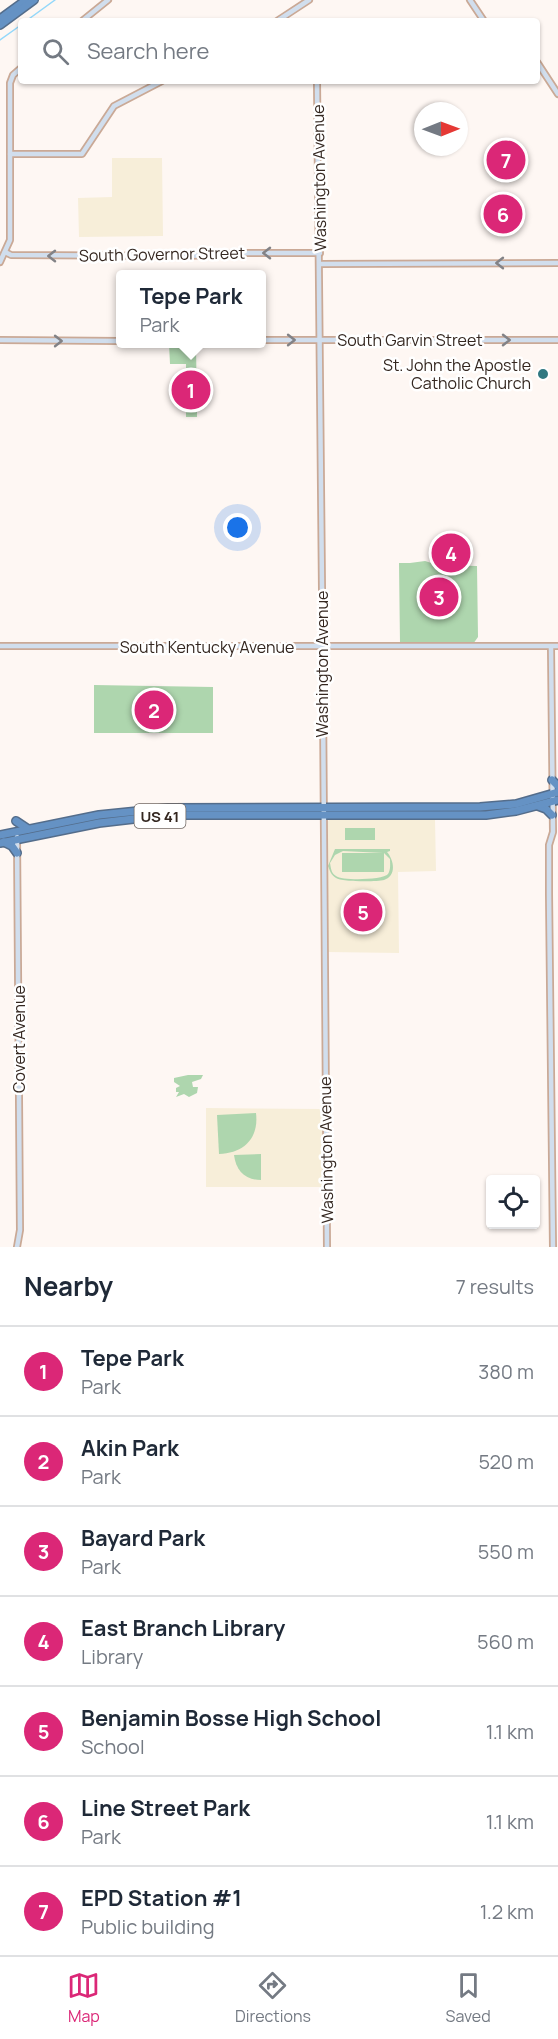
<!DOCTYPE html>
<html lang="en">
<head>
<meta charset="utf-8">
<style>
  :root { --surface:#fff; --page:#f2f2f3; --text:#1f2937; --muted:#747a83; --line:#e0e1e3; --accent:#db2777 }
  body { margin:0; font-family:Manrope,sans-serif; background:var(--page); color:var(--text) }
  .controls { position:absolute; right:18px; bottom:18px; display:grid; overflow:hidden; border-radius:6px; box-shadow:0 2px 4px #0004 }
  .controls button { width:54px; height:54px; display:grid; place-items:center; padding:0; border:0; border-bottom:2px solid var(--line); background:var(--surface); color:var(--text); font:30px sans-serif }
  .compass { position:absolute; left:414px; top:102px; width:54px; height:54px; border-radius:50%; background:var(--surface); box-shadow:0 2px 4px #0004; rotate:89deg }
  .you { position:absolute; left:238px; top:528px; width:21px; height:21px; margin:-15px; border:4px solid #fff; border-radius:50%; background:#1a73e8; box-shadow:0 0 0 9px #1a73e833 }
  .badge { display:grid; place-items:center; width:39px; height:39px; border-radius:50%; background:var(--accent); color:#fff; font-size:20px; font-weight:700 }
  .pin { position:absolute; translate:-50% -50%; border:3px solid #fff; box-shadow:0 2px 6px #0006 }
  .popup { position:absolute; left:116px; top:270px; width:150px; height:78px; box-sizing:border-box; display:grid; place-content:center; border-radius:6px; background:var(--surface); filter:drop-shadow(0 2px 4px #0005); font-size:20px; white-space:nowrap; color:var(--muted) }
  .popup b { font-size:22px; color:var(--text) }
  .popup::after { content:''; position:absolute; left:50%; top:100%; margin-left:-12px; border:12px solid transparent; border-top-color:var(--surface) }
  .list { margin:0; padding:0; list-style:none }
  h2 { display:flex; justify-content:space-between; align-items:center; height:78px; margin:0; padding:0 24px; font-size:26px }
  h2 small { font-size:20px; font-weight:400; color:var(--muted) }
  .list li { display:grid; grid-template-columns:39px 1fr auto; gap:18px; align-items:center; box-sizing:border-box; height:90px; padding:0 24px; border-top:2px solid var(--line) }
  .list b { display:block; font-size:22px; white-space:nowrap }
  .list p { margin:0; font-size:20px; white-space:nowrap; color:var(--muted) }
  .list em { font-size:20px; font-style:normal; color:var(--muted) }
  .icon { flex:none; width:33px; height:33px; fill:none; stroke:currentColor; stroke-width:2; stroke-linecap:round; stroke-linejoin:round }
  .map { position:relative; flex:none; width:558px; height:1247px; overflow:hidden }
  .search { position:absolute; background:var(--surface); box-shadow:0 2px 4px #0004; left:18px; right:18px; top:18px; height:66px; display:flex; align-items:center; gap:15px; box-sizing:border-box; padding:0 21px; border-radius:6px; color:var(--muted); font-size:22px }
  .sheet { height:708px; background:var(--surface) }
  nav { display:flex; justify-content:space-around; align-items:center; box-sizing:border-box; height:84px; border-top:2px solid var(--line); background:var(--surface); font-size:16px; color:var(--muted) }
  nav a { display:grid; justify-items:center; gap:3px }
  nav .on { color:var(--accent) }
  .map>svg:first-child { display:block }
</style>
</head>
<body>
<div class="map">
<svg width="558" height="1247" viewBox="0 0 558 1247">
  <rect width="100%" height="100%" fill="#fef7f3"/>
  <!-- education -->
  <g fill="#f7eed9">
    <polygon points="112,158 162,158 163,236 79,237 78,198 112,197"/>
    <polygon points="332,818 435,819 436,871 398,872 399,953 328,952 328,821"/>
    <polygon points="206,1108 323,1109 323,1187 206,1187"/>
  </g>
  <!-- green -->
  <g fill="#aed6ae" fill-rule="evenodd">
    <polygon points="169,344 196,344 197,417 186,417 186,364 170,364"/>
    <polygon points="425,561 438,565 477,566 478,637 473,644 400,644 399,563 410,563"/>
    <polygon points="94,685 213,687 213,733 94,733"/>
    <rect x="345" y="828" width="30" height="12"/>
    <path d="M 335,849 L 390,849 L 390,851 L 387,852 C 394,860 397,876 384,880 C 377,882 341,882 336,878 C 331,875 330,871 328,866 ZM 343,851 L 383,853 L 342,853 L 342,872 L 384,872 L 384,853 L 390,859 C 390,864 391,869 388,874 C 383,880 342,881 336,876 C 331,873 331,868 330,863 L 335,855 Z"/>
    <polygon points="188,1075 203,1075 201,1079 192,1082 193,1087 198,1087 197,1093 189,1097 184,1094 176,1097 179,1092 176,1092 176,1088 180,1086 174,1082 174,1078"/>
    <path d="M 256,1113 C 259,1138 244,1153 219,1154 L 217,1115 Z"/>
    <path d="M 261,1154 L 261,1180 C 245,1180 236,1171 234,1155 Z"/>
  </g>
  <g fill="none" stroke-linecap="round" stroke-linejoin="round">
    <!-- stream -->
    <g stroke="#94d8fa" stroke-width="1.5">
      <polyline points="26,21 55,0"/>
      <polyline points="0,40 21,25"/>
    </g>
    <defs>
      <g id="secondary">
        <polyline points="470,0 484,21"/>
        <polyline points="82,21 108,0"/>
        <polyline points="277,21 309,0"/>
        <polyline points="537,62 558,94"/>
        <path d="M 317,81 C 324,470 322,858 327,1247"/>
        <polyline points="10,154 82,154 114,106 162,81"/>
        <polyline points="5,252 11,255 184,256 213,255 220,253 320,253"/>
        <polyline points="0,262 10,240 10,83 13,75 21,68"/>
        <polyline points="320,264 558,263"/>
        <polyline points="0,340 120,341"/>
        <polyline points="262,340 558,340"/>
        <polyline points="0,646 558,646"/>
        <polyline points="551,647 553,832 549,845 549,894 553,1247"/>
        <polyline points="17,837 20,1230 17,1247"/>
      </g>
      <g id="highway">
        <polyline points="0,19 26,0"/>
        <polyline points="0,25 34,0"/>
        <polyline points="552,780 558,786"/>
        <polyline points="538,806 546,809 552,815"/>
        <polyline points="16,821 28,829"/>
        <polyline points="0,835 99,815 168,808 480,807 516,804 558,792"/>
        <polyline points="4,842 12,846 17,853"/>
        <polyline points="0,843 99,823 168,815 486,815 516,811 558,800"/>
      </g>
    </defs>
    <!-- secondary casing -->
    <use href="#secondary" stroke="#caa996" stroke-width="8"/>
    <!-- highway casing -->
    <use href="#highway" stroke="#546d8b" stroke-width="10"/>
    <!-- secondary -->
    <use href="#secondary" stroke="#d1deed" stroke-width="4.5"/>
    <!-- highway -->
    <use href="#highway" stroke="#6592c4" stroke-width="7"/>
  </g>
  <!-- one-way arrows -->
  <defs><path id="oneway-chevron" d="M-2-3.5L2.5 0L-2 3.5" fill="none" stroke-width="1.6" stroke-linecap="round" stroke-linejoin="round" transform="scale(1.5)"/></defs>
  <g stroke="#828286">
    <use href="#oneway-chevron" transform="translate(267 253) rotate(-180)"/>
    <use href="#oneway-chevron" transform="translate(52 256) rotate(-180)"/>
    <use href="#oneway-chevron" transform="translate(500 263) rotate(180)"/>
    <use href="#oneway-chevron" transform="translate(291 340)"/>
    <use href="#oneway-chevron" transform="translate(506 340)"/>
    <use href="#oneway-chevron" transform="translate(58 341)"/>
  </g>
  <!-- markers -->
  <circle fill="#307881" stroke="#fff" stroke-width="2" cx="543" cy="374" r="6"/>
  <g text-anchor="middle" dominant-baseline="central" stroke-width="5" stroke-linejoin="round" paint-order="stroke">
    <!-- shield labels -->
    <rect fill="#fff" stroke="#716863" stroke-width="1.5" x="134.5" y="804" width="51" height="24" rx="4.5"/>
    <g font-size="15" font-weight="bold" fill="#342720">
      <text x="160" y="816">US 41</text>
    </g>
    <!-- street labels -->
    <g font-size="16" fill="#342720" stroke="#fff">
      <text transform="translate(319 178) rotate(-91)">Washington Avenue</text>
      <text transform="translate(162 254) rotate(-1)">South Governor Street</text>
      <text x="410" y="340">South Garvin Street</text>
      <text x="207" y="647">South Kentucky Avenue</text>
      <text transform="translate(322 664) rotate(-90)">Washington Avenue</text>
      <text transform="translate(19 1039) rotate(-90)">Covert Avenue</text>
      <text transform="translate(326 1150) rotate(-91)">Washington Avenue</text>
    </g>
    <!-- poi labels -->
    <g font-size="16" fill="#342720" stroke="#fff" text-anchor="end">
      <text x="531" y="365">St. John the Apostle<tspan x="531" dy="18">Catholic Church</tspan></text>
    </g>
  </g>
</svg>
<div class="controls">
<button><svg class="icon" aria-label="locate" viewBox="0 0 24 24"><circle cx="12" cy="12" r="6"/><path d="M12 2v4M12 18v4M2 12h4M18 12h4"/></svg></button>
</div>
<svg class="compass" viewBox="-18 -18 36 36"><path d="M0-13l5 13h-10z" fill="#e53935"/><path d="M0 13l5-13h-10z" fill="#747a83"/></svg>
<div class="you"></div>
<div class="pin badge" style="left:191px;top:390px">1</div>
<div class="popup"><b>Tepe Park</b>Park</div>
<div class="pin badge" style="left:154px;top:710px">2</div>
<div class="pin badge" style="left:439px;top:597px">3</div>
<div class="pin badge" style="left:451px;top:553px">4</div>
<div class="pin badge" style="left:363px;top:912px">5</div>
<div class="pin badge" style="left:503px;top:214px">6</div>
<div class="pin badge" style="left:506px;top:160px">7</div>
<div class="search"><svg class="icon" aria-label="search" viewBox="0 0 24 24"><circle cx="10" cy="10" r="6"/><path d="M15 15l6 6"/></svg>Search here</div>
</div>
<section class="sheet">
<h2>Nearby<small>7 results</small></h2>
<ul class="list">
<li><span class="badge">1</span><div><b>Tepe Park</b><p>Park</p></div><em>380 m</em></li>
<li><span class="badge">2</span><div><b>Akin Park</b><p>Park</p></div><em>520 m</em></li>
<li><span class="badge">3</span><div><b>Bayard Park</b><p>Park</p></div><em>550 m</em></li>
<li><span class="badge">4</span><div><b>East Branch Library</b><p>Library</p></div><em>560 m</em></li>
<li><span class="badge">5</span><div><b>Benjamin Bosse High School</b><p>School</p></div><em>1.1 km</em></li>
<li><span class="badge">6</span><div><b>Line Street Park</b><p>Park</p></div><em>1.1 km</em></li>
<li><span class="badge">7</span><div><b>EPD Station #1</b><p>Public building</p></div><em>1.2 km</em></li>
</ul>
</section>
<nav>
<a class="on"><svg class="icon" aria-label="map" viewBox="0 0 24 24"><path d="M3 6l6-2 6 2 6-2v14l-6 2-6-2-6 2zM9 4v14M15 6v14"/></svg>Map</a>
<a><svg class="icon" aria-label="directions" viewBox="0 0 24 24"><path d="M12 3l9 9-9 9-9-9zM9 14v-3h6M13 9l2 2-2 2"/></svg>Directions</a>
<a><svg class="icon" aria-label="saved" viewBox="0 0 24 24"><path d="M7 4h10v16l-5-4-5 4z"/></svg>Saved</a>
</nav>
</body>
</html>
